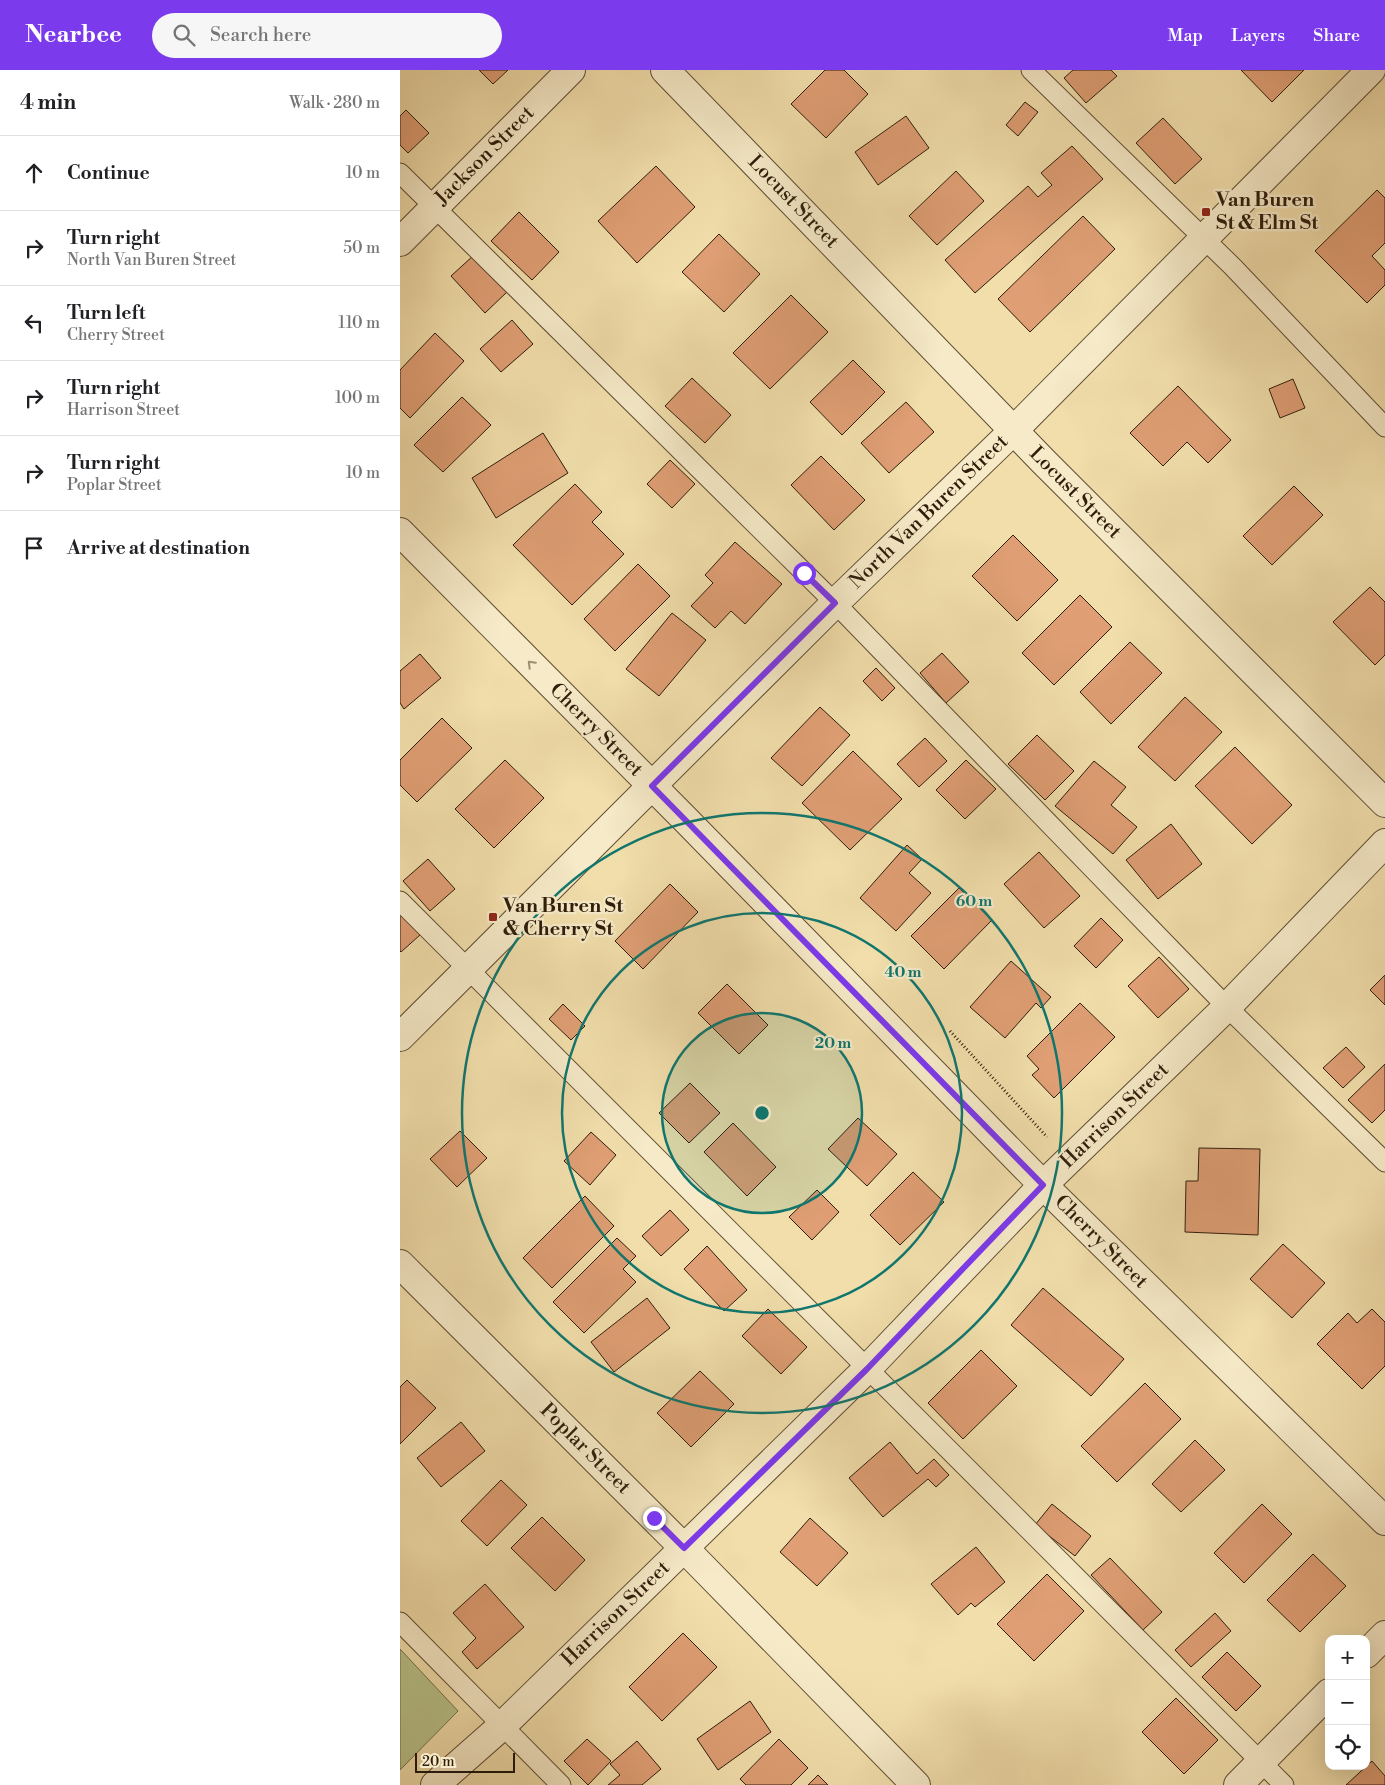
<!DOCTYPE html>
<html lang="en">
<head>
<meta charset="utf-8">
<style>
  :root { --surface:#fff; --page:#f6f6f6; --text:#202124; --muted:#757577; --line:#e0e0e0; --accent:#7c3aed }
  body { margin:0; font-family:"Libre Bodoni",serif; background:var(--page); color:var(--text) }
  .controls { position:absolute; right:15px; bottom:15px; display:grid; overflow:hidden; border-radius:10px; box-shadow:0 5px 20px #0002 }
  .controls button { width:45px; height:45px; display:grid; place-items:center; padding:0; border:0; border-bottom:1px solid var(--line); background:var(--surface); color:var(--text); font:25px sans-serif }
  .scale { position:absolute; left:15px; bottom:12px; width:100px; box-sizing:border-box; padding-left:5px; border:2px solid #2e1d0b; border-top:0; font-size:14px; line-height:18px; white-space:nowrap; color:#2e1d0b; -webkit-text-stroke:4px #f6eac8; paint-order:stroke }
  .stop { position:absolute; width:15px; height:15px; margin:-11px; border:4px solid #7c3aed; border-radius:50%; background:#fff }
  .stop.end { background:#7c3aed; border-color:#fff; box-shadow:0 1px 5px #0008 }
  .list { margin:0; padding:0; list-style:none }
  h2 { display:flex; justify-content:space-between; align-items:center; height:65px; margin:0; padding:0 20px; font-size:21px }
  h2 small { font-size:16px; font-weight:400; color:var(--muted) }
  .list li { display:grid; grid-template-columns:32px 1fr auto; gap:15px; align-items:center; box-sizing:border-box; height:75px; padding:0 20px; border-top:1px solid var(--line) }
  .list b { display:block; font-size:19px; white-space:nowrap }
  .list p { margin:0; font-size:16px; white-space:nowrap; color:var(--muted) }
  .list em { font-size:16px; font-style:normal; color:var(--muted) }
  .icon { flex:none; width:28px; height:28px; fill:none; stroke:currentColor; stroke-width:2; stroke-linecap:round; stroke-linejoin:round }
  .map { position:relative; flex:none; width:985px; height:1715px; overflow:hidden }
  header { display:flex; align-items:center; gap:30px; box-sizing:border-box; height:70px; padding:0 25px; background:var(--accent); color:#fff }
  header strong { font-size:24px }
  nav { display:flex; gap:28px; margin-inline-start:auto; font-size:18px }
  .search { width:350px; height:45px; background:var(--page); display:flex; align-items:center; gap:12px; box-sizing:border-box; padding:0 18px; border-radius:28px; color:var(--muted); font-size:19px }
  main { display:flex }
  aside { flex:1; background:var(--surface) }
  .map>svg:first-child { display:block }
</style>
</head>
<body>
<header>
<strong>Nearbee</strong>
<div class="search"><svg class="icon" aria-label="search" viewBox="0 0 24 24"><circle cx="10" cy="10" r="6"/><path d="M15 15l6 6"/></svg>Search here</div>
<nav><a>Map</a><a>Layers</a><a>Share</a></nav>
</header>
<main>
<aside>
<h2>4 min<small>Walk · 280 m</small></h2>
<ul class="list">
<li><svg class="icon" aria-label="ahead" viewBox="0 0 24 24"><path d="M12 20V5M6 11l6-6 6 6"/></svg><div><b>Continue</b></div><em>10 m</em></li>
<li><svg class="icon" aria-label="right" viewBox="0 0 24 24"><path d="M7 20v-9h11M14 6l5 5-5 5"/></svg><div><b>Turn right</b><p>North Van Buren Street</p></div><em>50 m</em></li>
<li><svg class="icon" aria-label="left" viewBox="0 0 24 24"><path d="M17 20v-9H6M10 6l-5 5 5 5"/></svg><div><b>Turn left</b><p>Cherry Street</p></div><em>110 m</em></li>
<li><svg class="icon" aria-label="right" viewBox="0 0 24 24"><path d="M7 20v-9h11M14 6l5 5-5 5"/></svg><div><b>Turn right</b><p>Harrison Street</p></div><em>100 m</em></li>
<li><svg class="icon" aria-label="right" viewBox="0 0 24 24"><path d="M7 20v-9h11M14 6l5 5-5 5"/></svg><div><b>Turn right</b><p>Poplar Street</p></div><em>10 m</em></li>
<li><svg class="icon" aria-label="arrive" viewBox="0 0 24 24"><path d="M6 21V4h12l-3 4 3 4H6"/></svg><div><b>Arrive at destination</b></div></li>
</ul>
</aside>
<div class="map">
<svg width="985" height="1715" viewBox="0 0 985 1715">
  <rect width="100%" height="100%" fill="#f1deab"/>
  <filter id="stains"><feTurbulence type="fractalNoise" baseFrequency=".004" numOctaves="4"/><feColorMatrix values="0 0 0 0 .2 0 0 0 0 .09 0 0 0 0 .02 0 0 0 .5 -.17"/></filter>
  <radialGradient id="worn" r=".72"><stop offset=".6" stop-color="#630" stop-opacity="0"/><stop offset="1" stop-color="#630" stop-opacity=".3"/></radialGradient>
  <!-- green -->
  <polygon fill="#b8c18a" stroke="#736f4a" points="0,1579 58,1641 0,1700"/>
  <!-- building -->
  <g fill="#df9e74" stroke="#2e1d0b">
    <polygon points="79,0 108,0 93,14"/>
    <polygon points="425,0 444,0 468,24 426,68 391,34"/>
    <polygon points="673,0 711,0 717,6 686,33 664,8"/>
    <polygon points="841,0 904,0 872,32"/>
    <polygon points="625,32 638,42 618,66 606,55"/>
    <polygon points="6,40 29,63 8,83 0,75 0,46"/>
    <polygon points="506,46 529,78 478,115 455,82"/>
    <polygon points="763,48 802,89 775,114 736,73"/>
    <polygon points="672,76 703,109 575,223 545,190 628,116 638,127 652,115 641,103"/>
    <polygon points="256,96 295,137 237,193 198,151"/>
    <polygon points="556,101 584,131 537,175 509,146"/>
    <polygon points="977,120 985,128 985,173 972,186 985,200 985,215 967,233 915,181"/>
    <polygon points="119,142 159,182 132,210 91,171"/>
    <polygon points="683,146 715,179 630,262 598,229"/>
    <polygon points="319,164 360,204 324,242 282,202"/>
    <polygon points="74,185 108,221 85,243 51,206"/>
    <polygon points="391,225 428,262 370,319 333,283"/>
    <polygon points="112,250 133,274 101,302 80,279"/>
    <polygon points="35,263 64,291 10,348 0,338 0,300"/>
    <polygon points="453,290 485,322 442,365 410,332"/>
    <polygon points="292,308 331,345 305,373 265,336"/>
    <polygon points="893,309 905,338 880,348 869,319"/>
    <polygon points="778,316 831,370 808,393 787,372 763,396 730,363"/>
    <polygon points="62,327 91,355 43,402 14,375"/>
    <polygon points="506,332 534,362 489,403 461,373"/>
    <polygon points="143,363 168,403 96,448 72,408"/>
    <polygon points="421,386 465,430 434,460 391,415"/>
    <polygon points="270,390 295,414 272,438 247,414"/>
    <polygon points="175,414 202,442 192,452 224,484 172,535 113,475"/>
    <polygon points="894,416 923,445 872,495 843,466"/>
    <polygon points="613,465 658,510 617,551 572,506"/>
    <polygon points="335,472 382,514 345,554 331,541 315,558 291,536 313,513 305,505"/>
    <polygon points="238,494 270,526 215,581 184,549"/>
    <polygon points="970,517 985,532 985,585 975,595 933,552"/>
    <polygon points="680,525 712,557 654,615 622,583"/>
    <polygon points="272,543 306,570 259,626 226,599"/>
    <polygon points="730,572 762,603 711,654 680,622"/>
    <polygon points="542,583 569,612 546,633 520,603"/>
    <polygon points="20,584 41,608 4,639 0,633 0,601"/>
    <polygon points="476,598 495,618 482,631 463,611"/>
    <polygon points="785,627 822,662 775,711 738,677"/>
    <polygon points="420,637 450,665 402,716 371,688"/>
    <polygon points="42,648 72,678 17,732 0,715 0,690"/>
    <polygon points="637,665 674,701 645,730 608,694"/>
    <polygon points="525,668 547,691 519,717 497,694"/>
    <polygon points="835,677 892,735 852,774 795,716"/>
    <polygon points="453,681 502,729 450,780 402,733"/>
    <polygon points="105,690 144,728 94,778 55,739"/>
    <polygon points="566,690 596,719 565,749 536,720"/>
    <polygon points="694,691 726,717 711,735 737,757 713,784 655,736"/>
    <polygon points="771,754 802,794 758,829 726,790"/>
    <polygon points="507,775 522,789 509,803 531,823 496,861 460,828"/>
    <polygon points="639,782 680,826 644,858 604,814"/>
    <polygon points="28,789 55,819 30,841 3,811"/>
    <polygon points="270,814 298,842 243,899 215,871"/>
    <polygon points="559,818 592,850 544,899 511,866"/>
    <polygon points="0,845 20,865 1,882 0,881"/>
    <polygon points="701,848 723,870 696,898 674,876"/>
    <polygon points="759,887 789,919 758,948 728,916"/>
    <polygon points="611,891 651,927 641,938 636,933 605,968 570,937"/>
    <polygon points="985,905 985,935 970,920"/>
    <polygon points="327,914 368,955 339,984 298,943"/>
    <polygon points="680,933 715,967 654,1028 632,1005 639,999 627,986"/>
    <polygon points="163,934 185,956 171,970 149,949"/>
    <polygon points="946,977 965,997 943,1018 923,998"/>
    <polygon points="985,994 985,1040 972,1053 948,1030"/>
    <polygon points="290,1013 320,1043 289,1073 259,1043"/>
    <polygon points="458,1048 497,1084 467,1116 428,1079"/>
    <polygon points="333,1053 376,1097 347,1126 304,1082"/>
    <polygon points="60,1061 87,1088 57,1117 30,1089"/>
    <polygon points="191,1062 216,1085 190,1115 164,1091"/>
    <polygon points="799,1078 860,1079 858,1165 785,1162 786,1111 798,1111"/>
    <polygon points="513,1102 544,1132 500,1175 470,1145"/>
    <polygon points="417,1120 439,1142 412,1170 389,1147"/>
    <polygon points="185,1126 214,1156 152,1218 123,1188"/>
    <polygon points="270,1140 289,1160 261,1186 242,1166"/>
    <polygon points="217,1168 236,1186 223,1199 236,1212 184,1263 153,1232"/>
    <polygon points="883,1174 925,1213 892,1248 850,1209"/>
    <polygon points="307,1176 347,1220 324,1241 284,1199"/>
    <polygon points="643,1218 724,1289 691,1326 611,1255"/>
    <polygon points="247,1228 270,1258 214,1302 191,1272"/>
    <polygon points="368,1239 407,1277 381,1304 342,1266"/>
    <polygon points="972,1239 985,1252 985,1296 962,1319 917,1274 948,1243 957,1253"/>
    <polygon points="581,1280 617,1316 563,1369 528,1333"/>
    <polygon points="300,1301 334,1334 291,1377 257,1343"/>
    <polygon points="7,1310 36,1338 0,1374 0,1317"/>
    <polygon points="745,1313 781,1349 717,1412 681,1376"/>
    <polygon points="61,1352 85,1381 41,1417 17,1388"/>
    <polygon points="795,1370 825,1400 781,1442 752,1414"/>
    <polygon points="490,1372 517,1404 534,1389 549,1405 536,1417 528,1409 483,1447 449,1408"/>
    <polygon points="101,1410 127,1435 87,1476 61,1451"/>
    <polygon points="652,1434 691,1466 675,1486 635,1455"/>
    <polygon points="862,1434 892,1464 844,1513 814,1483"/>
    <polygon points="142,1447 185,1490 155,1521 111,1478"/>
    <polygon points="410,1448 448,1483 417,1516 380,1482"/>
    <polygon points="576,1477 605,1512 575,1537 571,1533 558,1545 531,1514"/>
    <polygon points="913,1484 946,1516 900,1562 867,1530"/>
    <polygon points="710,1488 762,1542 743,1560 691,1505"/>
    <polygon points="647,1504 684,1541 634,1591 597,1554"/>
    <polygon points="85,1514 124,1557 77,1599 62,1582 76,1568 53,1543"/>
    <polygon points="815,1543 831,1561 791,1597 775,1580"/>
    <polygon points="283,1563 317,1597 262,1651 229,1617"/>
    <polygon points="827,1582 861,1616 836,1641 802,1607"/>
    <polygon points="776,1628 818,1670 784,1704 742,1662"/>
    <polygon points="350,1631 371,1662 318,1700 297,1669"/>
    <polygon points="187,1669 211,1691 188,1715 164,1691"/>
    <polygon points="379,1669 408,1698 391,1715 346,1715 340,1709"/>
    <polygon points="237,1671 261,1699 242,1715 208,1715 220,1705 210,1694"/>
    <polygon points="972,1691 985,1706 985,1715 946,1715"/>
    <polygon points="418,1705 428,1715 408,1715"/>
  </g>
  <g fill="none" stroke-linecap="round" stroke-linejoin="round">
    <defs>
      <g id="service">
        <polyline points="631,0 833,197 985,357"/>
        <polyline points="0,103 435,533 827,937 985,1092"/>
        <polyline points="0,831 884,1715"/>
        <polyline points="0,1552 161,1715"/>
      </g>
      <g id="minor">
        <polyline points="265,0 643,391 985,733"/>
        <polyline points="0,172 171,0"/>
        <polyline points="0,462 286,750 643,1115 985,1451"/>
        <polyline points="0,1194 284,1478 516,1715"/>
        <polyline points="966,1584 985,1565"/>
        <polyline points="35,1715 102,1656 467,1299 643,1115 827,937 985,773"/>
        <polyline points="838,1715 929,1623"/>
      </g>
      <polyline id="tertiary" points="0,967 435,533 613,361 971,0"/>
    </defs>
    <!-- service casing -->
    <use href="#service" stroke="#5f4d33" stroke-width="21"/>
    <!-- minor casing -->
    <use href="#minor" stroke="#5f4d33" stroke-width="30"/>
    <!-- tertiary casing -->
    <use href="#tertiary" stroke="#5f4d33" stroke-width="30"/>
    <!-- path -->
    <polyline stroke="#2e1d0b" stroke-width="3" stroke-dasharray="1 2.5" stroke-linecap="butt" points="550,961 647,1067"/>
    <!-- service -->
    <use href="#service" stroke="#f6eac8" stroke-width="19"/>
    <!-- minor -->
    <use href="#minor" stroke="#f6eac8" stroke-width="28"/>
    <!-- tertiary -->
    <use href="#tertiary" stroke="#f6eac8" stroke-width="28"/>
  </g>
  <!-- one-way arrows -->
  <defs><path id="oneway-chevron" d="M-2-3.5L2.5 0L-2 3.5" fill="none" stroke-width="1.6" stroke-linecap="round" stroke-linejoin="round" transform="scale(1.25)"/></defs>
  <use stroke="#9c8e73" href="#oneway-chevron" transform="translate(131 594) rotate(-135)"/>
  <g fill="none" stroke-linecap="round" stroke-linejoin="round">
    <!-- route -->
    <polyline stroke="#7c3aed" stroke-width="6" points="254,1448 284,1478 467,1299 643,1115 252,716 435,533 404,503"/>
  </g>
  <!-- distance rings -->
  <circle cx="362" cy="1043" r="100" fill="#0f766e" fill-opacity=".12"/>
  <g fill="none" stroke="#0f766e" stroke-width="2.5">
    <circle cx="362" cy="1043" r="100"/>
    <circle cx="362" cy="1043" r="200"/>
    <circle cx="362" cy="1043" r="300"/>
  </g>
  <!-- markers -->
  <g fill="#8f2418" stroke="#f6eac8" stroke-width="2">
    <rect x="801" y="137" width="10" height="10" rx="2.5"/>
    <rect x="88" y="842" width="10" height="10" rx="2.5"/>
  </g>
  <g text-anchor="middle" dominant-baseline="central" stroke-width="4.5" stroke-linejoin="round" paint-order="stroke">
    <!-- street labels -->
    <g font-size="20" fill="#2e1d0b" stroke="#f6eac8">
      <text transform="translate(85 86) rotate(-45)">Jackson Street</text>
      <text transform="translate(393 132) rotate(46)">Locust Street</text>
      <text transform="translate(675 423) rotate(45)">Locust Street</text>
      <text transform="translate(529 442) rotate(-44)">North Van Buren Street</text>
      <text transform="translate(196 660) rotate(45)">Cherry Street</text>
      <text transform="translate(715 1046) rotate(-44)">Harrison Street</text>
      <text transform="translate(701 1172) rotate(45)">Cherry Street</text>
      <text transform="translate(185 1379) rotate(45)">Poplar Street</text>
      <text transform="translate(216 1544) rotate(-44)">Harrison Street</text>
    </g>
    <!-- poi labels -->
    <g font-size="20" font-weight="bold" fill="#2e1d0b" stroke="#f6eac8" text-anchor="start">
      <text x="816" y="130">Van Buren<tspan x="816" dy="23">St &amp; Elm St</tspan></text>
      <text x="103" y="836">Van Buren St<tspan x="103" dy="23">&amp; Cherry St</tspan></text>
    </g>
  </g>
  <circle cx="362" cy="1043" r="8" fill="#0f766e" stroke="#f6eac8" stroke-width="2.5"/>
  <g font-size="15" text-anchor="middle" font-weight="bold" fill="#0f766e" stroke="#f6eac8" stroke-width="4.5" stroke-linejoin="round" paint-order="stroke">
    <text x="574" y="836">60 m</text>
    <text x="503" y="907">40 m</text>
    <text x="433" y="978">20 m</text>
  </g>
  <rect width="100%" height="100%" filter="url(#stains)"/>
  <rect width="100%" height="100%" fill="url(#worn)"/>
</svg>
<div class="controls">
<button>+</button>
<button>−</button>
<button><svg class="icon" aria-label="locate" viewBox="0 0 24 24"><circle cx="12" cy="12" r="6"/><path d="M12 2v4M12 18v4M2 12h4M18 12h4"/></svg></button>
</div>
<div class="scale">20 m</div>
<div class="stop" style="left:404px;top:503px"></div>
<div class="stop end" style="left:254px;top:1448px"></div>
</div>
</main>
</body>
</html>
